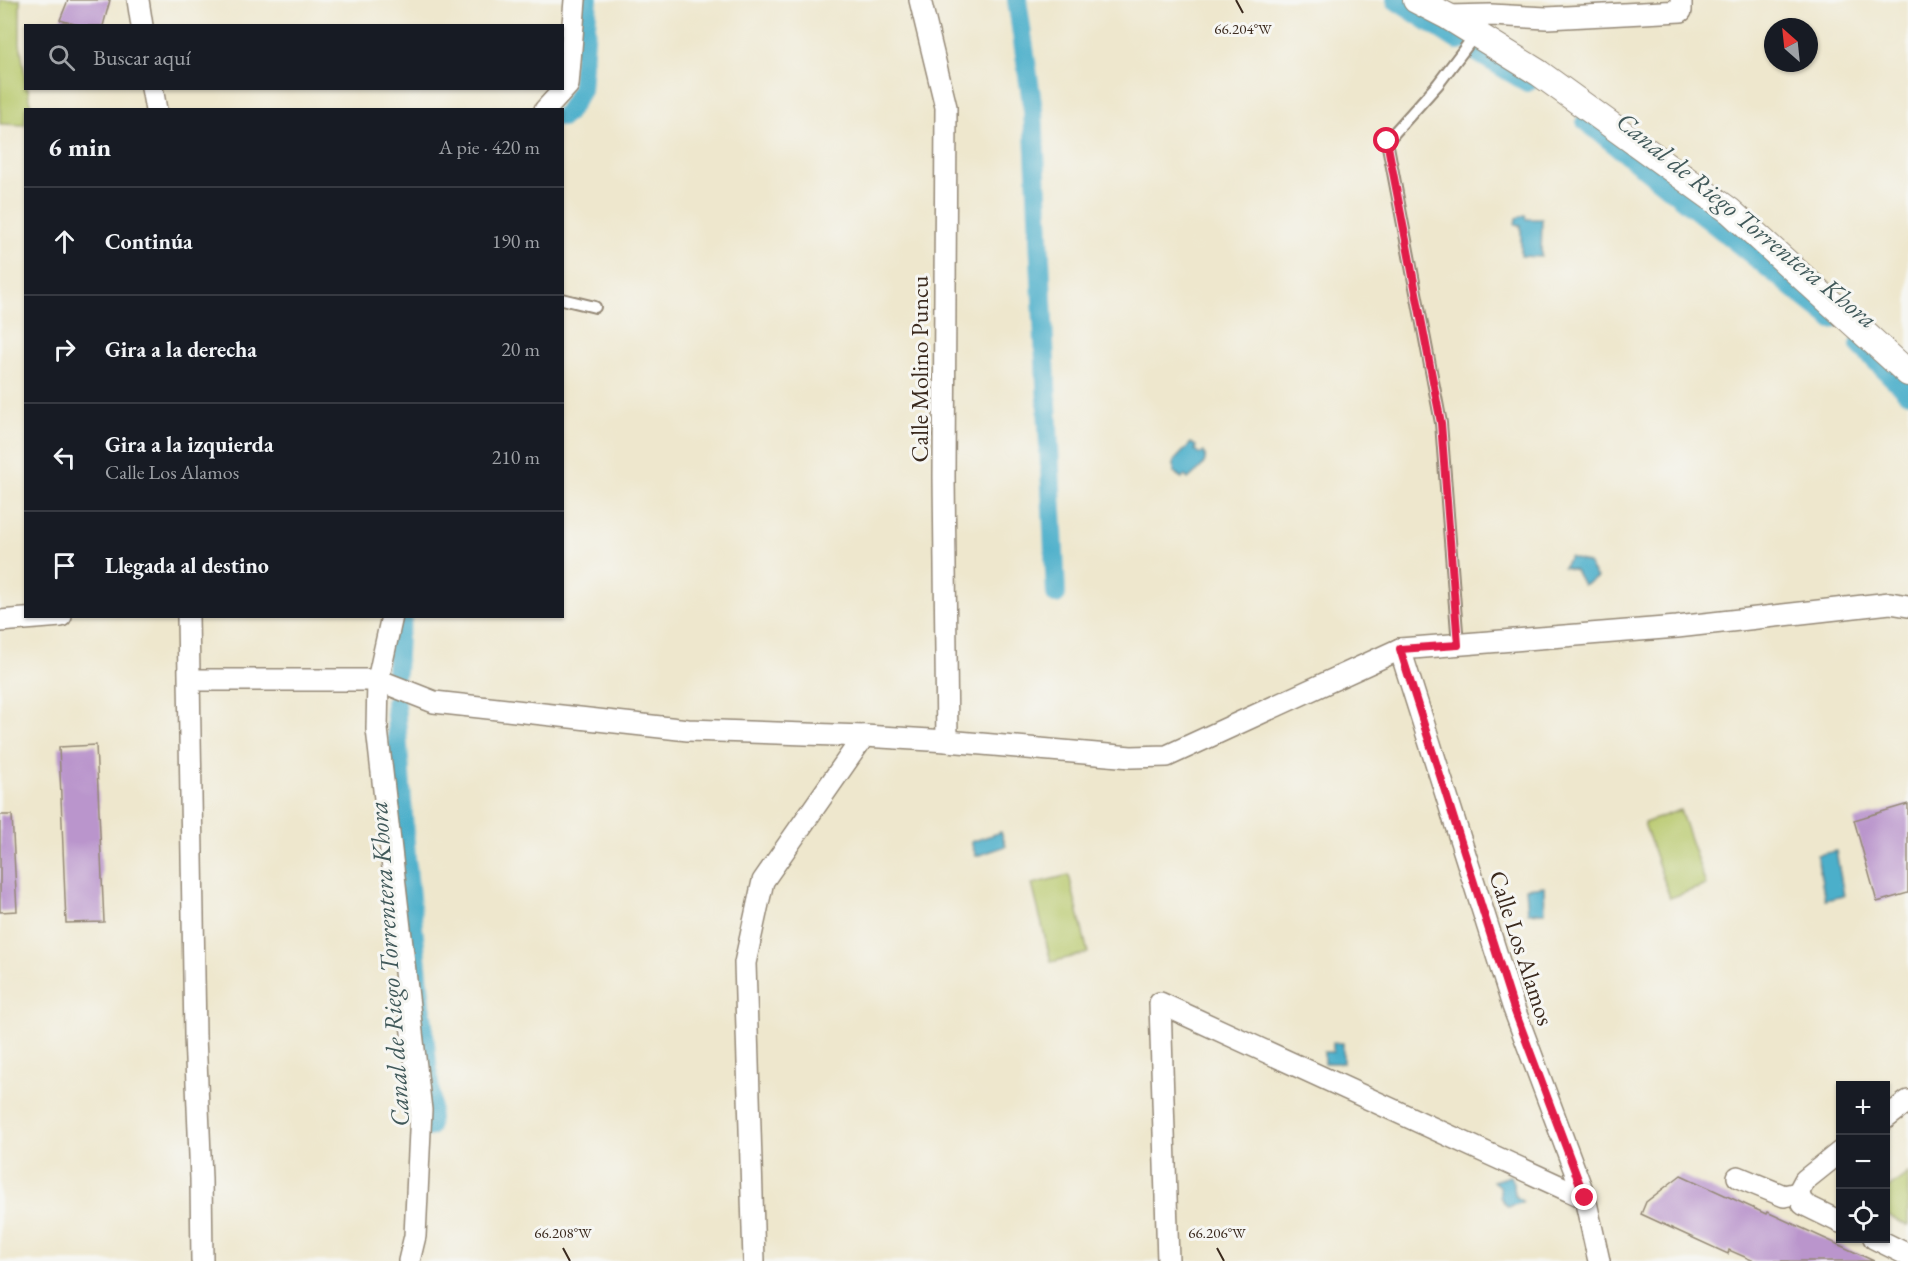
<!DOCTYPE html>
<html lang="es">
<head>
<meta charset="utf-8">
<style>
  :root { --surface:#171b24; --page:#242831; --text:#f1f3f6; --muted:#9ea1a6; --line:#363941 }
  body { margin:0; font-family:"EB Garamond",serif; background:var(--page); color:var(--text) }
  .controls { position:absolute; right:18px; bottom:18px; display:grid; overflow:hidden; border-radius:0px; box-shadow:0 2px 4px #0004 }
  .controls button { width:54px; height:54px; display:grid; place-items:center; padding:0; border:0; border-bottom:2px solid var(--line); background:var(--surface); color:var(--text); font:30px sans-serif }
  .compass { position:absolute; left:1764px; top:18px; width:54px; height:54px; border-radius:50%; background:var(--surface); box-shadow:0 2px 4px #0004; rotate:333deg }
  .stop { position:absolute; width:18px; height:18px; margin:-14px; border:4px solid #e11d48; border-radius:50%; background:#fff }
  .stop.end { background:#e11d48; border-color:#fff; box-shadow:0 2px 6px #0008 }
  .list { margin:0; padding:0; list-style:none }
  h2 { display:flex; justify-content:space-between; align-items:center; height:78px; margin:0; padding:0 24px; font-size:26px }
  h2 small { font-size:20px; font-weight:400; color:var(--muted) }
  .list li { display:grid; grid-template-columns:39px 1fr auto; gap:18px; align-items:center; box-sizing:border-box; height:108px; padding:0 24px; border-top:2px solid var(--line) }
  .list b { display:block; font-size:22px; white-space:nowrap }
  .list p { margin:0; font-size:20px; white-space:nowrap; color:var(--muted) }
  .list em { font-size:20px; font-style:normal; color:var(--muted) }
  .icon { flex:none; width:33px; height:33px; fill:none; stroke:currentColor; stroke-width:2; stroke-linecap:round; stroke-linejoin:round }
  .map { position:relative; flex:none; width:1908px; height:1261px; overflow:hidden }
  .search { position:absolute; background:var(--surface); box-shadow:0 2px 4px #0004; left:24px; top:24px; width:540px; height:66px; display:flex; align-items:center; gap:15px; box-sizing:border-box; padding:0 21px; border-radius:0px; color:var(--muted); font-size:22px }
  .panel { position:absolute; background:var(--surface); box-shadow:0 2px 4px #0004; left:24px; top:108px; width:540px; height:510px; border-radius:0px }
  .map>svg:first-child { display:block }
</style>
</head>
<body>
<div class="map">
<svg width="1908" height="1261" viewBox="0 0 1908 1261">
  <rect width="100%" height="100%" fill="#f6f6f2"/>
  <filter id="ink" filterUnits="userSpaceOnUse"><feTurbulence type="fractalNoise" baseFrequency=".0167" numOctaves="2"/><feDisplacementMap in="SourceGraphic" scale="12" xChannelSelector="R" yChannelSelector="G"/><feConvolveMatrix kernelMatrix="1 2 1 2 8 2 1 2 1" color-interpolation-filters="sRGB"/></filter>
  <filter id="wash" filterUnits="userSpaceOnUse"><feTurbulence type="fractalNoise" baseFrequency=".008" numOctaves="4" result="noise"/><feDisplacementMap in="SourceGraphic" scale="24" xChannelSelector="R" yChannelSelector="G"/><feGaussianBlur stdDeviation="1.35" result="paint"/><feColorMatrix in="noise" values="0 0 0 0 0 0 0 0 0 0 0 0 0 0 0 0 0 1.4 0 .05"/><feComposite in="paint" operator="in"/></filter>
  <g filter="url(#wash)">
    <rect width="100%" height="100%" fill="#eee7cd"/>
    <!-- green -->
    <g fill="#b7c86b" stroke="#797944" stroke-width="1.5">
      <polygon points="0,0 20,0 20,43 25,75 26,88 28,89 31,109 26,110 25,125 0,124"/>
      <polygon points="1680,810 1706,885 1670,898 1644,823"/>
      <polygon points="1069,875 1088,953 1051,962 1032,884"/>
      <polygon points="1908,1173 1908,1226 1886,1215 1886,1190"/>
    </g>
    <!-- water -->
    <g fill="#4bafca" stroke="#436c74" stroke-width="1.5">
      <polygon points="1525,215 1526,219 1542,219 1541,257 1521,256 1521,226 1515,225 1516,218"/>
      <path d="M 1191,443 L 1196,446 L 1195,450 L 1200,454 L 1204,452 C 1210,464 1195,472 1188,479 L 1185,476 L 1182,478 L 1174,473 L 1174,461 Z"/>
      <polygon points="1570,557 1588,563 1597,578 1583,585 1575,570 1563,567"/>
      <polygon points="1001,832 1006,846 976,856 971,842"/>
      <polygon points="1836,851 1844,896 1825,900 1817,855"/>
      <polygon points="1544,886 1545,912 1528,913 1526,888"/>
      <polygon points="1333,1043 1343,1043 1343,1063 1324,1063 1324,1052 1333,1052"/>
      <polygon points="1510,1176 1514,1185 1515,1196 1523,1202 1508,1207 1500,1197 1500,1187 1493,1181"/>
    </g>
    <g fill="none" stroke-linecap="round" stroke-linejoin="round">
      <!-- canal -->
      <g stroke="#4bafca" stroke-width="20">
        <polyline points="1017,0 1033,110 1056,594"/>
        <polyline points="1396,0 1459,41"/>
        <polyline points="1475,51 1527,82"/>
        <polyline points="562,117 567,113 581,90 588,0"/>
        <polyline points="1586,121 1832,319"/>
        <polyline points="1860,345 1908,393"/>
        <polyline points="396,672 398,635 403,616"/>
        <polyline points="395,703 406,858 431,1102 429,1127"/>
      </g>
    </g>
    <g id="blocks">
      <!-- building -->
      <g fill="#ba95cc">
        <polygon points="68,0 110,0 103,26 82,26 60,20"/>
        <polygon points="96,745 104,922 66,923 59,747"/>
        <polygon points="1908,804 1908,893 1877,902 1854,820"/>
        <polygon points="0,815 12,815 17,911 0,912"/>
        <polygon points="1681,1175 1766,1214 1767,1212 1874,1261 1754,1261 1729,1250 1728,1254 1641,1214 1646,1202"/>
      </g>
    </g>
  </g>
  <g filter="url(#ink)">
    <use href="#blocks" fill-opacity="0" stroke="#948876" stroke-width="1.5"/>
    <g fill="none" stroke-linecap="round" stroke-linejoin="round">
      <defs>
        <g id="service">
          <polyline points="562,299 595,307"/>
          <polyline points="1458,645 1441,423 1387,141 1438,84 1475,35"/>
        </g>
        <g id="minor">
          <polyline points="138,0 142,26"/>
          <polyline points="920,0 946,107 944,477 947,741"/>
          <polyline points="1447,16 1491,15 1547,18 1681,11 1681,0"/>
          <polyline points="152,88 156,110"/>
          <polyline points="545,110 568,85 575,0"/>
          <polyline points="188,616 195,1036 201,1179 202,1261"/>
          <polyline points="392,616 378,680 377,729 421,1110 415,1236 409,1261"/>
          <polyline points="0,621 61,616"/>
          <polyline points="1400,649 1513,1006 1585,1198 1599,1261"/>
          <polyline points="190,680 378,680 434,702 688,730 864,736 947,741 1131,757 1167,756 1400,649 1677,627 1890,603 1908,606"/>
          <polyline points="1886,1118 1908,1101"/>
          <polyline points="1738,1177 1784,1196 1798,1193"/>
          <polyline points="1798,1193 1805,1180 1840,1152"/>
          <polyline points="1798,1193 1803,1204 1840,1222"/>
          <polyline points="1874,1238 1908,1255"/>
          <polyline points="754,1261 745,963 763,881 864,736"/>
          <polyline points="1168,1261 1160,1003 1585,1198"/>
        </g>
        <polyline id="tertiary" points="1416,0 1447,16 1539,73 1730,211 1908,373"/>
      </defs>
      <!-- service casing -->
      <use href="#service" stroke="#948876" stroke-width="14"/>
      <!-- minor casing -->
      <use href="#minor" stroke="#948876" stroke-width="24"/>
      <!-- tertiary casing -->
      <use href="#tertiary" stroke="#948876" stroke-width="28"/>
      <!-- service -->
      <use href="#service" stroke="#fff" stroke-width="10"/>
      <!-- minor -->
      <use href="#minor" stroke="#fff" stroke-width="21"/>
      <!-- tertiary -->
      <use href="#tertiary" stroke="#fff" stroke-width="26"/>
    </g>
  </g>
  <g fill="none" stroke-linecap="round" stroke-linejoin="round" filter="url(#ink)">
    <!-- route -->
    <polyline stroke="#e11d48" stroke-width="8" points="1387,141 1441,423 1458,645 1400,649 1513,1006 1585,1198"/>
  </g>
  <!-- ticks -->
  <path fill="none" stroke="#3b2a1e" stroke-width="2" d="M 1236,0 L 1243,13M 563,1248 L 570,1261M 1217,1248 L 1224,1261"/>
  <g text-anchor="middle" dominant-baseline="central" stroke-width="6" stroke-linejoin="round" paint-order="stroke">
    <!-- street labels -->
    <g font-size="24" fill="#3b2a1e" stroke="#f6f6f2">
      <text transform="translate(919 369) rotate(-90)">Calle Molino Puncu</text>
      <text transform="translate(1522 948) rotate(72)">Calle Los Alamos</text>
    </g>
    <!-- water labels -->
    <g font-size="26" font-style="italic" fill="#41595a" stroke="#f6f6f2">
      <text transform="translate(1747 220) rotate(39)">Canal de Riego Torrentera Khora</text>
      <text transform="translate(389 964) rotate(-94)">Canal de Riego Torrentera Khora</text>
    </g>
  </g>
  <g font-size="15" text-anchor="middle" fill="#3b2a1e" stroke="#f6f6f2" stroke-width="6" stroke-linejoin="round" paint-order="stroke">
    <text x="1243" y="34">66.204°W</text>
    <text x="563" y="1238">66.208°W</text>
    <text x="1217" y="1238">66.206°W</text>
  </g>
</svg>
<div class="controls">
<button>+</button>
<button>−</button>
<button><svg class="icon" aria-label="locate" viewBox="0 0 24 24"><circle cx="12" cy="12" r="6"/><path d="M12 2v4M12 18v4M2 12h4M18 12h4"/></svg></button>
</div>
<svg class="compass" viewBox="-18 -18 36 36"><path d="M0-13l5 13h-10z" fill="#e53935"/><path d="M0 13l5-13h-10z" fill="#9ea1a6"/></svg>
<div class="stop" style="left:1387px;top:141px"></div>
<div class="stop end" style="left:1585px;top:1198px"></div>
<div class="search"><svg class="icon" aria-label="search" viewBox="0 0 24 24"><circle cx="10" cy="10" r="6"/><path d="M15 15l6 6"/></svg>Buscar aquí</div>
<section class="panel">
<h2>6 min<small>A pie · 420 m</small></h2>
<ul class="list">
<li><svg class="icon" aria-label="ahead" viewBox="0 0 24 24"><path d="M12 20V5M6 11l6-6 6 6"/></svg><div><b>Continúa</b></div><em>190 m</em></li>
<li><svg class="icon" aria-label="right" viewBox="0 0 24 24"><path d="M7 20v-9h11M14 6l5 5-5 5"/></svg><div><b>Gira a la derecha</b></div><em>20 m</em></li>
<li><svg class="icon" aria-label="left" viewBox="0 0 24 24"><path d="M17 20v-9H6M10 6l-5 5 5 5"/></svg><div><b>Gira a la izquierda</b><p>Calle Los Alamos</p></div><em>210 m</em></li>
<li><svg class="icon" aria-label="arrive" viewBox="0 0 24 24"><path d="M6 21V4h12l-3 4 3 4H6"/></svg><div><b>Llegada al destino</b></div></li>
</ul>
</section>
</div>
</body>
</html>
